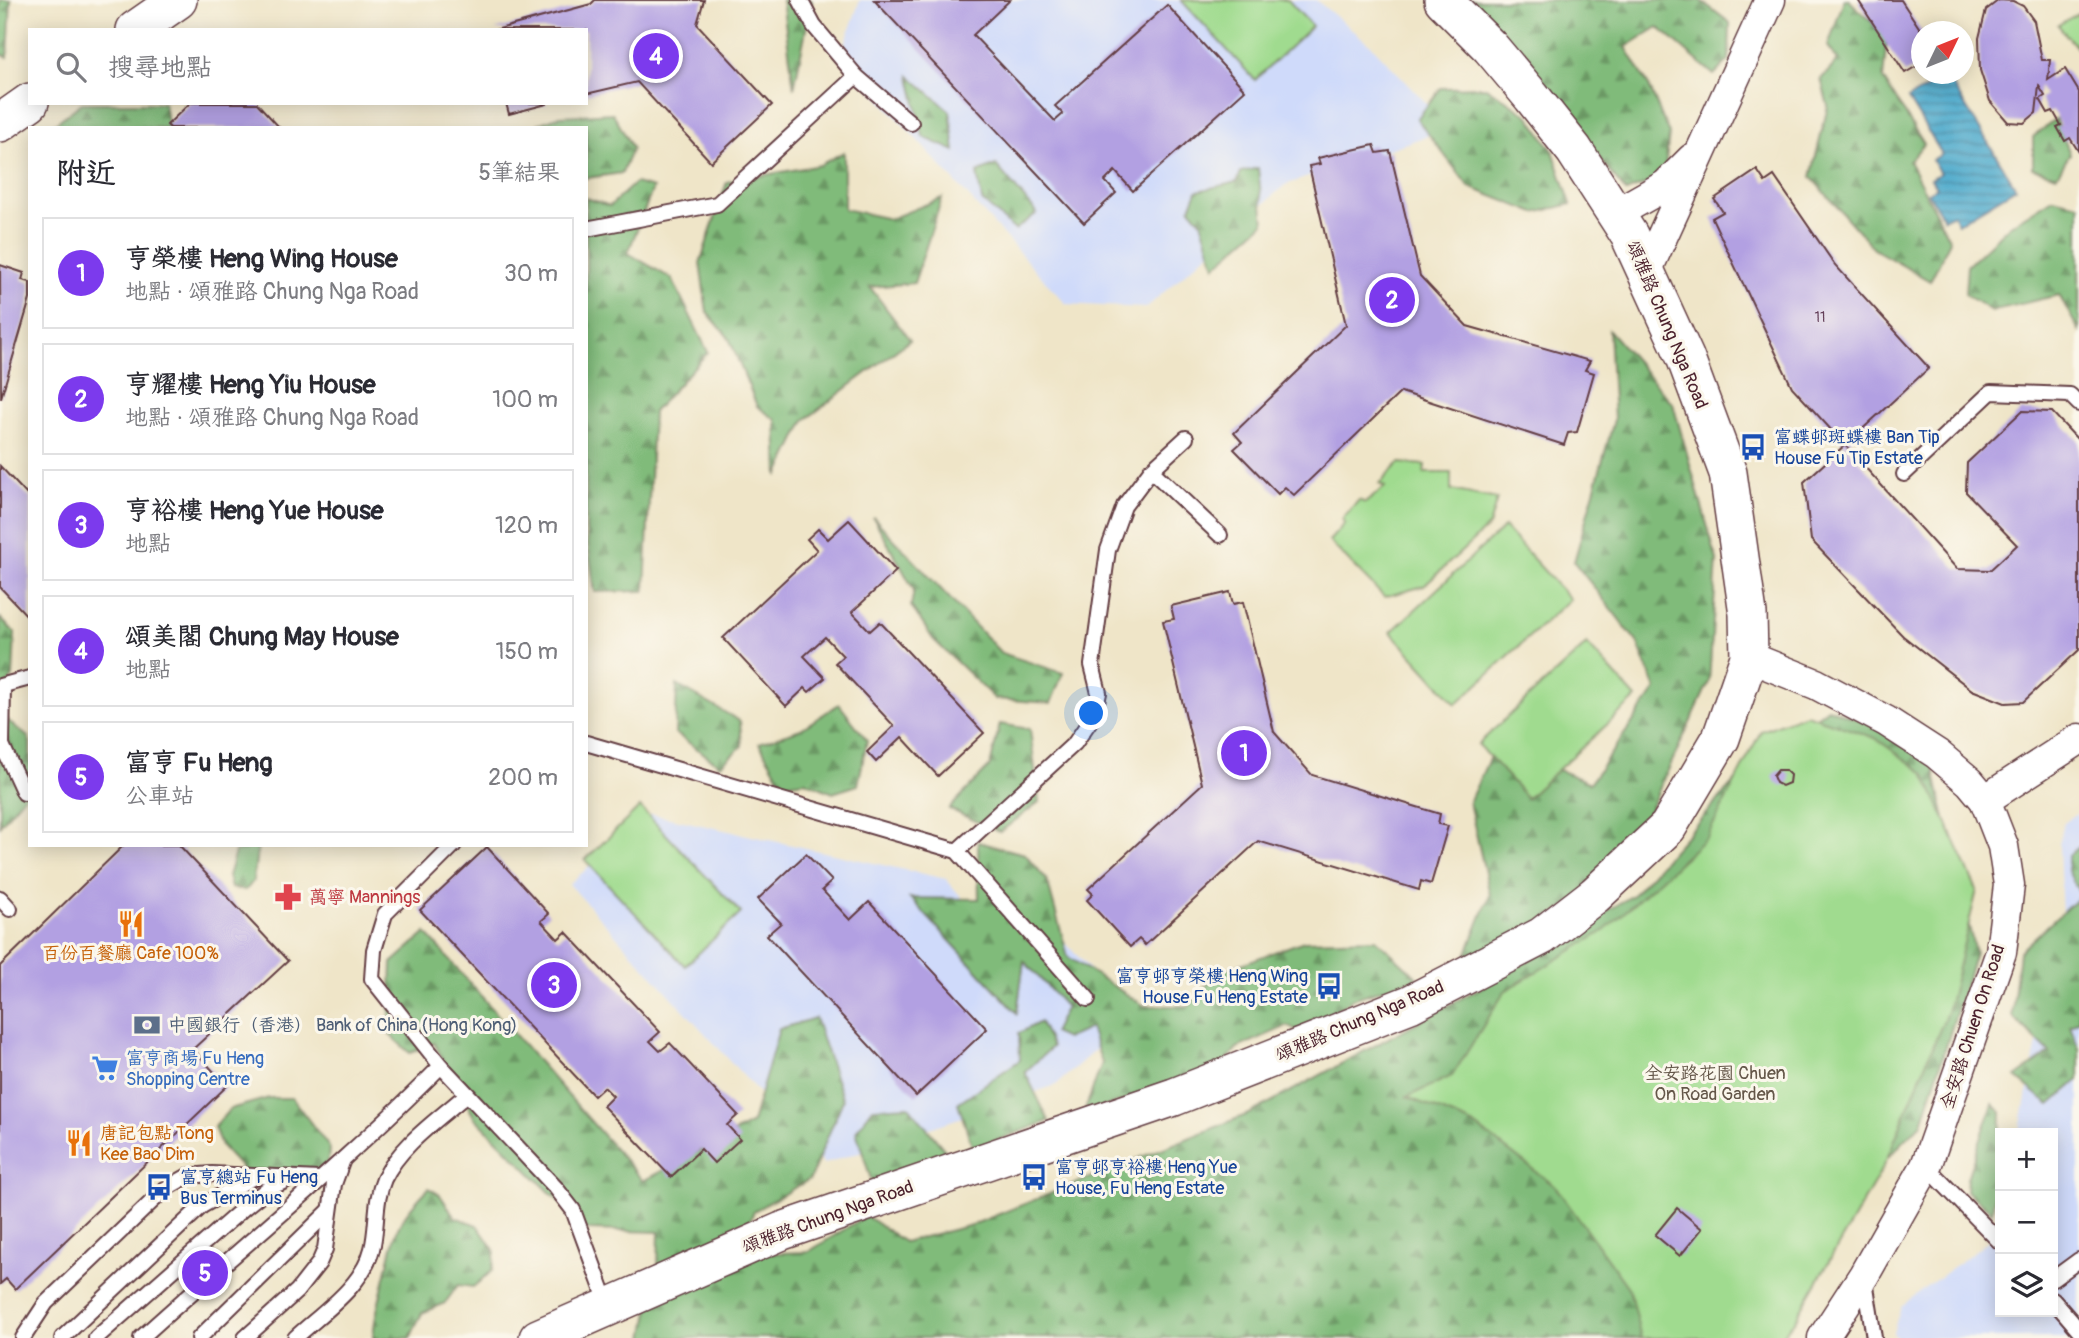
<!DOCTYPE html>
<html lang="zh-TW">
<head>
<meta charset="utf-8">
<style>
  :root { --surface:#fff; --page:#f2f2f3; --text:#2b2b33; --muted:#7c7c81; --line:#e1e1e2; --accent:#7c3aed }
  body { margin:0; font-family:Pangolin,"LXGW WenKai TC",sans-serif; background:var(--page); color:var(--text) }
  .controls { position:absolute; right:21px; bottom:21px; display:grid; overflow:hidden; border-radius:0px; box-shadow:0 4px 18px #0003 }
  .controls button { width:63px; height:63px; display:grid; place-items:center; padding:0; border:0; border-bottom:2px solid var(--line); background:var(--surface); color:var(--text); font:35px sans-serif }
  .compass { position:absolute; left:1911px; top:21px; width:63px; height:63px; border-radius:50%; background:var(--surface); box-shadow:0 4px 18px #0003; rotate:47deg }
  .you { position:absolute; left:1092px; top:714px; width:24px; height:24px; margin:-18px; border:5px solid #fff; border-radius:50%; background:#1a73e8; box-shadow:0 0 0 10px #1a73e833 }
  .badge { display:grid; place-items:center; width:46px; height:46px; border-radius:50%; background:var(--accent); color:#fff; font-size:23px; font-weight:700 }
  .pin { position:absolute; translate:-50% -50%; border:4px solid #fff; box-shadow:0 2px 7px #0006 }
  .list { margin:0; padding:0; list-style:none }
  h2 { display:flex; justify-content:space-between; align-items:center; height:91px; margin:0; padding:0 28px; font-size:30px }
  h2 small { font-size:23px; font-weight:400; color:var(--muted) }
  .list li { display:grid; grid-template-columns:46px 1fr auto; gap:21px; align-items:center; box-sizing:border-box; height:112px; margin:0 14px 14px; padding:0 14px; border:2px solid var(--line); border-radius:0px }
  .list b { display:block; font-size:26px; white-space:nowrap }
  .list p { margin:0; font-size:23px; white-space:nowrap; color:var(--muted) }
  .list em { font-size:23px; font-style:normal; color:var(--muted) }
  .icon { flex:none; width:38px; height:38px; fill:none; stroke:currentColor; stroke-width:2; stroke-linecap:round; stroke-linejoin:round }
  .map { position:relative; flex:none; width:2079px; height:1338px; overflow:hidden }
  .search { position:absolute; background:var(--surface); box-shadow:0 4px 18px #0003; left:28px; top:28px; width:560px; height:77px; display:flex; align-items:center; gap:18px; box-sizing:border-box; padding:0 24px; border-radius:0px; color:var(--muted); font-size:26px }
  .panel { position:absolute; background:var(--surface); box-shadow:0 4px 18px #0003; left:28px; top:126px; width:560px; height:721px; border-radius:0px }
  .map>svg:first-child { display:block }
</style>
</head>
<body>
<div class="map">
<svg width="2079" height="1338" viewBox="0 0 2079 1338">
  <defs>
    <pattern id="grass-tufts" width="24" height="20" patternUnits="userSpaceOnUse" patternTransform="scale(1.75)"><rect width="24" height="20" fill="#a0db8f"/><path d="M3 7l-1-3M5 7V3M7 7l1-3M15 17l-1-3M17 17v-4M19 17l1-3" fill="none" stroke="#8bbc7c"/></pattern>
    <pattern id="forest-firs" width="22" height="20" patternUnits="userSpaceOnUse" patternTransform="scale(1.75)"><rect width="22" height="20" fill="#80bb7a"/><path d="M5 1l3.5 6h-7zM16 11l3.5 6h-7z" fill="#6b9764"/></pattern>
    <pattern id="water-rules" width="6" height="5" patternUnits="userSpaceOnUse" patternTransform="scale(1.75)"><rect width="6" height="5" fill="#4eaacc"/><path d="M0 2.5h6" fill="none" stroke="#438aa6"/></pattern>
  </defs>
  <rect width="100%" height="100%" fill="#fbf7ec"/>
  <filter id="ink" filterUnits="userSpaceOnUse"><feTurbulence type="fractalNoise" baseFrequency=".0143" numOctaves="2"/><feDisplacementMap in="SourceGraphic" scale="14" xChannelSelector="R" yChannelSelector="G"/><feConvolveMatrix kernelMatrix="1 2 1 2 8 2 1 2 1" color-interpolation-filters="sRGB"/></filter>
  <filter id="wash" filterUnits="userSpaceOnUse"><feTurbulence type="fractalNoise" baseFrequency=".00686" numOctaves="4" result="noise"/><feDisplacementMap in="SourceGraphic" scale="28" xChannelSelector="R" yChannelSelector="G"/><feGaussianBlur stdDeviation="1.57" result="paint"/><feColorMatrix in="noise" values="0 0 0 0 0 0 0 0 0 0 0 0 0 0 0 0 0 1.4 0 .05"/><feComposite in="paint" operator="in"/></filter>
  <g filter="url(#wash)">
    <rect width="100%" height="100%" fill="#efe5c8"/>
    <!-- built -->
    <g fill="#cfdafa">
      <polygon points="860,0 1316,0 1372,46 1450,128 1285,185 1146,308 1066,304 841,56"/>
      <polygon points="2079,813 2079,1338 1897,1338 1893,1333 1901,1306 2000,1232 2000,1312 2053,1312 2053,1133 2019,1133 2062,917 2059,843 2064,823"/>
      <polygon points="651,814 946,879 969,906 1002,874 1133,1016 1056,1085 824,1164 569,884"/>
    </g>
    <!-- grass -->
    <polygon fill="url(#grass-tufts)" stroke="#757d5d" stroke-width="2" points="2079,13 2079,50 2058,25"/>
    <!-- forest -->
    <g fill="url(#forest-firs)" stroke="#656d52" stroke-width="2">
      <polygon points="0,0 11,0 8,57 0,54"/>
      <polygon points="782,0 812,0 794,88"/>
      <polygon points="1462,0 1700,0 1730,23 1729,60 1714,75 1658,27 1626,47 1649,86 1669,134 1664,177 1626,192 1529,71"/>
      <polygon points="1844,0 1849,0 1887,37 1883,79 1924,144 1909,161 1950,241 1930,281 1874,249 1811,177 1828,106 1821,79 1838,61 1828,46"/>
      <polygon points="910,76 950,111 955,151 923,137"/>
      <polygon points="1486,87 1528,115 1553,151 1571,204 1535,213 1469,187 1417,119 1441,88"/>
      <polygon points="82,103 164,103 168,128 49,128"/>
      <polygon points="613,113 632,148 622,173 586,178 586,128 536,128 538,124 560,116"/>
      <polygon points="2056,119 2070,154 2057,175 2033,168 2033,137"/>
      <polygon points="844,152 844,209 890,219 942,198 914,283 870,287 910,340 805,420 778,476 776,420 757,406 729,338 707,312 700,263 727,182 820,165"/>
      <polygon points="996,165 1037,213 1015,230 982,201 977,173"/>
      <polygon points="1258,168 1264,223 1215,266 1201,221 1190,208 1197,191 1237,182 1241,172"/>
      <polygon points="635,183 653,188 628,253 672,279 708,352 653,412 645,591 595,592 586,530 586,198 610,206"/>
      <polygon points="2053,198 2079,204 2079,331 2059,295 1991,311 1965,294 1967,266 2009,226"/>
      <polygon points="1609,330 1673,404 1717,560 1709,682 1638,835 1581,897 1459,973 1490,895 1469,802 1496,744 1590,783 1656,689 1637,642 1574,562 1614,420"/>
      <polygon points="873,517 1001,653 1063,673 1051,703 995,699 933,639 911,606 914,590"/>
      <polygon points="0,618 15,633 13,677 0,694"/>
      <polygon points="677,685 740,721 742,746 720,765 675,733"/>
      <polygon points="839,704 867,740 858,785 833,793 805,781 783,784 759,743 801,729"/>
      <polygon points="1828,708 1929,747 1975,953 1922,1123 1812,1234 1780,1338 644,1338 652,1296 750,1254 808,1252 866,1216 904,1242 972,1225 1251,1113 1506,974 1633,895 1737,779"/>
      <polygon points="0,714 28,737 30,742 30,789 0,825"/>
      <polygon points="1000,724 1030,729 1039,802 1000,832 949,809 990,766"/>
      <polygon points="978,842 1025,854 1047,880 1068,957 1145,1006 1189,1006 1217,973 1304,941 1376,939 1418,978 1352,999 1305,1033 1287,1026 1237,1048 1217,1072 1084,1113 1102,1063 1090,1028 1066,1039 1053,1033 1066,1007 1024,961 1017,1013 910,898 979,899"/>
      <polygon points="258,845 253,881 246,890 231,888 228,876 235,852"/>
      <polygon points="2079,847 2079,892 2068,871 2068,856"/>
      <polygon points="2079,897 2079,1020 2070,1026 2079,1049 2079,1080 2050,1105 2016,1077 2050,1053 2012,1016 2019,952"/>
      <polygon points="426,933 643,1181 752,1123 779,1029 815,1018 843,1100 810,1179 754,1211 743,1238 658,1269 659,1232 588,1230 474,1117 434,1043 410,1053 389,1034 392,963"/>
      <polygon points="1040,1022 1052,1047 1025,1072 1049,1121 873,1186 856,1131 873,1108 909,1106 947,1153 972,1146 958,1103 1020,1060 1019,1033"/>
      <polygon points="269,1098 292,1098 329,1147 328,1163 302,1180 246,1173 221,1146 214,1127 230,1109"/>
      <path d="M 1993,1104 L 2001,1112 C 2001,1146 1998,1178 1992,1212 L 1966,1191 L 1967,1178 Z"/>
      <path d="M 429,1188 L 440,1195 L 455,1217 L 477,1225 L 495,1251 L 492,1271 L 473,1287 L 458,1285 L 445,1303 L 422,1313 L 410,1338 L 373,1338 C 374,1318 379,1304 383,1285 C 396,1235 390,1227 429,1188 Z"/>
    </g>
    <!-- green -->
    <g fill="#a0db8f" stroke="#757d5d" stroke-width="2">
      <polygon points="1181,0 1288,0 1312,26 1255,80"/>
      <polygon points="1399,463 1425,465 1424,473 1451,473 1451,490 1497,499 1489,526 1424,586 1384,597 1329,541 1345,523 1342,519 1359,500 1365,503 1385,487 1379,484"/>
      <polygon points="1504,527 1570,599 1456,704 1391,632"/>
      <polygon points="1587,644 1636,698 1527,798 1478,744"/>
      <polygon points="1806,714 1875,738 1924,773 1977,890 1947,1012 1884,1166 1795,1320 1780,1338 1641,1338 1629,1289 1555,1186 1473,1124 1407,1097 1452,1076 1505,991 1604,931 1707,837 1761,731"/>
      <polygon points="640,807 741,913 685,966 585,860"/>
    </g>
    <!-- water -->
    <polygon fill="url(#water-rules)" stroke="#4c647c" stroke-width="2" points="1947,76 2016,188 1958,223 1953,214 1944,219 1928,193 1936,187 1931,179 1940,173 1932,160 1942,154 1908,99"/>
    <g id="blocks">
      <!-- building -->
      <g fill="#b2a0e2">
        <polygon points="595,0 704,0 697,24 772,105 711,162 637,82 586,94 586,30 495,30 591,4"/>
        <polygon points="874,0 1010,0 973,35 1055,121 1063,114 1055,106 1167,5 1245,90 1133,191 1115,171 1105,181 1116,193 1084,223"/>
        <polygon points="1858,0 1901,0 1922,32 1922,63 1905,73"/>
        <polygon points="1999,0 2013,1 2023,6 2034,21 2042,60 2050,60 2048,80 2065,69 2079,92 2079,152 2070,138 2065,141 2057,127 2061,125 2053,111 2048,113 2040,99 2045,96 2039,86 2036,113 2024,123 2008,122 1990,101 1980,70 1979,38 1986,10"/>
        <polygon points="190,103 257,103 280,128 170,128 167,125"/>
        <polygon points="506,103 547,103 547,104 509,114"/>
        <polygon points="1374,145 1377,153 1390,151 1420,276 1467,326 1590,361 1585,370 1594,373 1577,432 1568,433 1564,445 1401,392 1294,495 1285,487 1278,494 1234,449 1242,442 1234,433 1346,325 1309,166 1320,164 1318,158"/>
        <polygon points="1757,170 1765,182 1774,176 1835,265 1929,368 1845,445 1792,387 1712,218 1723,212 1714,199"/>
        <polygon points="0,265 24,273 22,280 30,282 30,299 1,398"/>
        <polygon points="2022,411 2052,412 2079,441 2079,650 2023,702 2005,703 1972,690 1903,636 1811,540 1804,482 1845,445 1957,569 1990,570 2017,545 1966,492 1967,463"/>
        <polygon points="0,466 30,498 30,619 0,587"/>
        <polygon points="849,520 896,571 852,612 870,631 880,622 984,733 938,776 902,737 876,762 867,752 894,726 835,663 843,656 825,637 804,656 825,678 809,692 805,688 786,706 723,638 817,550 807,539 818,529 828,539"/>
        <polygon points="1230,592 1233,604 1243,602 1274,732 1312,775 1440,814 1438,824 1448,826 1431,884 1421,881 1419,890 1258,841 1145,945 1139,939 1130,947 1087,900 1093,894 1088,889 1202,784 1163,621 1174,619 1171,606"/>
        <polygon points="1778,770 1785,770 1790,775 1789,783 1782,786 1776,783 1773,776"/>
        <polygon points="124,845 179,845 288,961 193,1049 227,1086 15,1289 6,1279 0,1284 0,966"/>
        <polygon points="487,847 549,914 541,921 558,939 566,932 660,1032 650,1041 660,1051 670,1043 738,1115 727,1125 740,1139 714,1163 701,1149 671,1177 603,1106 613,1096 604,1087 594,1096 420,910"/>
        <polygon points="806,854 832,881 822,890 850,920 869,902 987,1029 916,1096 767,935 781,923 758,899"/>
        <polygon points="1677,1208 1702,1229 1680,1256 1655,1235"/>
      </g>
    </g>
  </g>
  <g filter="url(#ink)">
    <use href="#blocks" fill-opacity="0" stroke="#633d43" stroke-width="2"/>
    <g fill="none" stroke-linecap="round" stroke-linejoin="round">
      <defs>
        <g id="service">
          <polyline points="856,76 911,123"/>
          <polyline points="586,229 717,204 856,76 814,26 800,0"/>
          <polyline points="1151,470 1220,535"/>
          <polyline points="1904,474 1991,392 2070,395 2079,404"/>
          <polyline points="0,686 30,678"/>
          <polyline points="3,686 2,745 24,793"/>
          <polyline points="586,743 957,851 1088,999"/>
          <polyline points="454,845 385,914 374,950 372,979 441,1066 556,1188 573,1210 608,1305"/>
          <polyline points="957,851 1075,743 1094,715 1099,693 1092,665 1108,550 1124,506 1151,470 1186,438"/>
          <polyline points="0,898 10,909"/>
          <polyline points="1926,1166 2000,1242"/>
          <polyline points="2053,1279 2079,1260"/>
          <polyline points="1865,1280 1874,1338"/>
          <polyline points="2053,1300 2079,1330"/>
          <polyline points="23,1338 46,1303 165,1189 188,1176 212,1174 319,1179"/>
          <polyline points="62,1338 202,1206 252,1178"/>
          <polyline points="96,1338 245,1207 266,1190 285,1181"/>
          <path d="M 141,1338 C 241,1247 346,1162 441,1066"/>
          <polyline points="199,1338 329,1211"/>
          <polyline points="245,1338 297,1291 319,1263 325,1249 334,1184 342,1162"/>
          <path d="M 295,1338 C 322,1313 363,1286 372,1249 C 378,1225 374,1202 384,1179 C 401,1144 439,1119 467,1094"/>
        </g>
        <g id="minor">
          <polyline points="1615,214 1666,185 1692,159"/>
          <polyline points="1646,272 1770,0"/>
          <polyline points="1749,657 1816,684 1886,721 1937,754 1970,782 1985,800 2003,846 2009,885 2001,952 1926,1166 1864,1275 1823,1338"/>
          <polyline points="1985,800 2079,739"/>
        </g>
        <g id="tertiary">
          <polyline points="135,30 178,0"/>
          <polyline points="0,123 30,102"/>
          <polyline points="538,1338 782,1231 1174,1097 1410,1004 1542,936 1595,895 1668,827 1721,738 1749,657 1748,614 1728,473 1685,357 1629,235 1574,150 1532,97 1490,47 1443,0"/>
        </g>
      </defs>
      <!-- service casing -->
      <use href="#service" stroke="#633d43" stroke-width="18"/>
      <!-- minor casing -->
      <use href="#minor" stroke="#633d43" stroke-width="33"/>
      <!-- tertiary casing -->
      <use href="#tertiary" stroke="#633d43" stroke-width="40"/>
      <!-- service -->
      <use href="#service" stroke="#fff" stroke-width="14"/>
      <!-- minor -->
      <use href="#minor" stroke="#fff" stroke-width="30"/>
      <!-- tertiary -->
      <use href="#tertiary" stroke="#fff" stroke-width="37"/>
    </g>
  </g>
  <!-- icons -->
  <defs>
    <symbol id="bus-bare" viewBox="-9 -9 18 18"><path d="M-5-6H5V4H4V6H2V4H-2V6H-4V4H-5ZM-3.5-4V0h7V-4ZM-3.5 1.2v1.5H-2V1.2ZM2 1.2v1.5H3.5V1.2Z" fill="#1a4fb4" stroke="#fbf7ec" stroke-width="2.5" paint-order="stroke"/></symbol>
    <symbol id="pharmacy-bare" viewBox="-9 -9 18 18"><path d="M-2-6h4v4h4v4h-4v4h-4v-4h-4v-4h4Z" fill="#e0444e" stroke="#fbf7ec" stroke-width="2.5" paint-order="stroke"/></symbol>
    <symbol id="restaurant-bare" viewBox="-9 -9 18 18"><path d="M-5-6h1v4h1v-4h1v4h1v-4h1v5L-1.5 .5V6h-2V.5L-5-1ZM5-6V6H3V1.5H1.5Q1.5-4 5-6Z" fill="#e8710a" stroke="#fbf7ec" stroke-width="2.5" paint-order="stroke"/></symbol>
    <symbol id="bank-bare" viewBox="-9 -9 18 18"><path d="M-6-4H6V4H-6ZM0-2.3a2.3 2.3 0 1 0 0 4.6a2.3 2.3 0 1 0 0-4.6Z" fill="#5c6f8a" stroke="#fbf7ec" stroke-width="2.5" paint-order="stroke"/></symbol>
    <symbol id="supermarket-bare" viewBox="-9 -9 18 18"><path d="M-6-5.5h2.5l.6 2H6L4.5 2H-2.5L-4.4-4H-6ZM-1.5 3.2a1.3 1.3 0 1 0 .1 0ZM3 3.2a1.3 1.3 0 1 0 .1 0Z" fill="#3f7fe0" stroke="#fbf7ec" stroke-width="2.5" paint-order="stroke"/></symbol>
  </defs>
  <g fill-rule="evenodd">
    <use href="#bus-bare" x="1734" y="428" width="38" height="38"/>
    <use href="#pharmacy-bare" x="269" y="878" width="38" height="38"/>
    <use href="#restaurant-bare" x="112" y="905" width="38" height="38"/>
    <use href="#bus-bare" x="1310" y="967" width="38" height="38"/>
    <use href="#bank-bare" x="128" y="1006" width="38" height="38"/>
    <use href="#supermarket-bare" x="86" y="1049" width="38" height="38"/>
    <use href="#restaurant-bare" x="60" y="1124" width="38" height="38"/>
    <use href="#bus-bare" x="1015" y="1158" width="38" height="38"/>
    <use href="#bus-bare" x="140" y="1168" width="38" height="38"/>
  </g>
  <g text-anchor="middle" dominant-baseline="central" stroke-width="6" stroke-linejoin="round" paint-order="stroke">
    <!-- number labels -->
    <g font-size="14" fill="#643f59">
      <text x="1820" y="317">11</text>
    </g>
    <!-- street labels -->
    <g font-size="18" fill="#4a1f2b" stroke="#fbf7ec">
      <text transform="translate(1667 325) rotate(67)">頌雅路 Chung Nga Road</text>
      <text transform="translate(1360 1021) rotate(-23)">頌雅路 Chung Nga Road</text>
      <text transform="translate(1973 1027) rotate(-72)">全安路 Chuen On Road</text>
      <text transform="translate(828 1217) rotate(-20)">頌雅路 Chung Nga Road</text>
    </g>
    <!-- transit labels -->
    <g font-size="18" fill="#164399" stroke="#fbf7ec" text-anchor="start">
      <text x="1774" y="437">富蝶邨斑蝶樓 Ban Tip<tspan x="1774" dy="21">House Fu Tip Estate</tspan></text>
      <text x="1308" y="976" text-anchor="end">富亨邨亨榮樓 Heng Wing<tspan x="1308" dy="21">House Fu Heng Estate</tspan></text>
      <text x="1055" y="1167">富亨邨亨裕樓 Heng Yue<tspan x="1055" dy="21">House, Fu Heng Estate</tspan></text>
      <text x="180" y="1177">富亨總站 Fu Heng<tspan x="180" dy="21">Bus Terminus</tspan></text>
    </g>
    <!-- health labels -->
    <g font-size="18" fill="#be3a42" stroke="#fbf7ec" text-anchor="start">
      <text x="309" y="897">萬寧 Mannings</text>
    </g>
    <!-- food labels -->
    <g font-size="18" fill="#c56008" stroke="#fbf7ec">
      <text x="131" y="953">百份百餐廳 Cafe 100%</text>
      <text x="100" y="1133" text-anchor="start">唐記包點 Tong<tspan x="100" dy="21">Kee Bao Dim</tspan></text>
    </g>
    <!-- service labels -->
    <g font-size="18" fill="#4e5e75" stroke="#fbf7ec" text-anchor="start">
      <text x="168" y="1025">中國銀行（香港） Bank of China (Hong Kong)</text>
    </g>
    <!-- shop labels -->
    <g font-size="18" fill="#366cbe" stroke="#fbf7ec" text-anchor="start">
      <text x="126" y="1058">富亨商場 Fu Heng<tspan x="126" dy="21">Shopping Centre</tspan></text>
    </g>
    <!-- park labels -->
    <g font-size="18" fill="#645749" stroke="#fbf7ec">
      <text x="1715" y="1073">全安路花園 Chuen<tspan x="1715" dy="21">On Road Garden</tspan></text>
    </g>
  </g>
</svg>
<div class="controls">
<button>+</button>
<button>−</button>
<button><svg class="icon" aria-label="layers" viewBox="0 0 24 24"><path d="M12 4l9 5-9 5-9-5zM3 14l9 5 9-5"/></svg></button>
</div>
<svg class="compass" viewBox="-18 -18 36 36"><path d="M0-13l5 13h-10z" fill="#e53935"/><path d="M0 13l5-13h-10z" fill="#7c7c81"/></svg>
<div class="you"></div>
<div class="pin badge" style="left:1244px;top:753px">1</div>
<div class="pin badge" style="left:1392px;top:300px">2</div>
<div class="pin badge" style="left:554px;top:985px">3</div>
<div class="pin badge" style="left:656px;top:56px">4</div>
<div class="pin badge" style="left:205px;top:1273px">5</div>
<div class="search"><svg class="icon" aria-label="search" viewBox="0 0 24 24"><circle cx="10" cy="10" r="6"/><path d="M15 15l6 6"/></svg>搜尋地點</div>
<section class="panel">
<h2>附近<small>5筆結果</small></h2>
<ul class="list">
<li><span class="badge">1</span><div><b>亨榮樓 Heng Wing House</b><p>地點 · 頌雅路 Chung Nga Road</p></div><em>30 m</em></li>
<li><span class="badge">2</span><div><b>亨耀樓 Heng Yiu House</b><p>地點 · 頌雅路 Chung Nga Road</p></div><em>100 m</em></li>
<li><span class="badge">3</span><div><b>亨裕樓 Heng Yue House</b><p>地點</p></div><em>120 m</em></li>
<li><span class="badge">4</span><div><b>頌美閣 Chung May House</b><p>地點</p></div><em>150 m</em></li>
<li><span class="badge">5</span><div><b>富亨 Fu Heng</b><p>公車站</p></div><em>200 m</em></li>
</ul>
</section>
</div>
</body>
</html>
